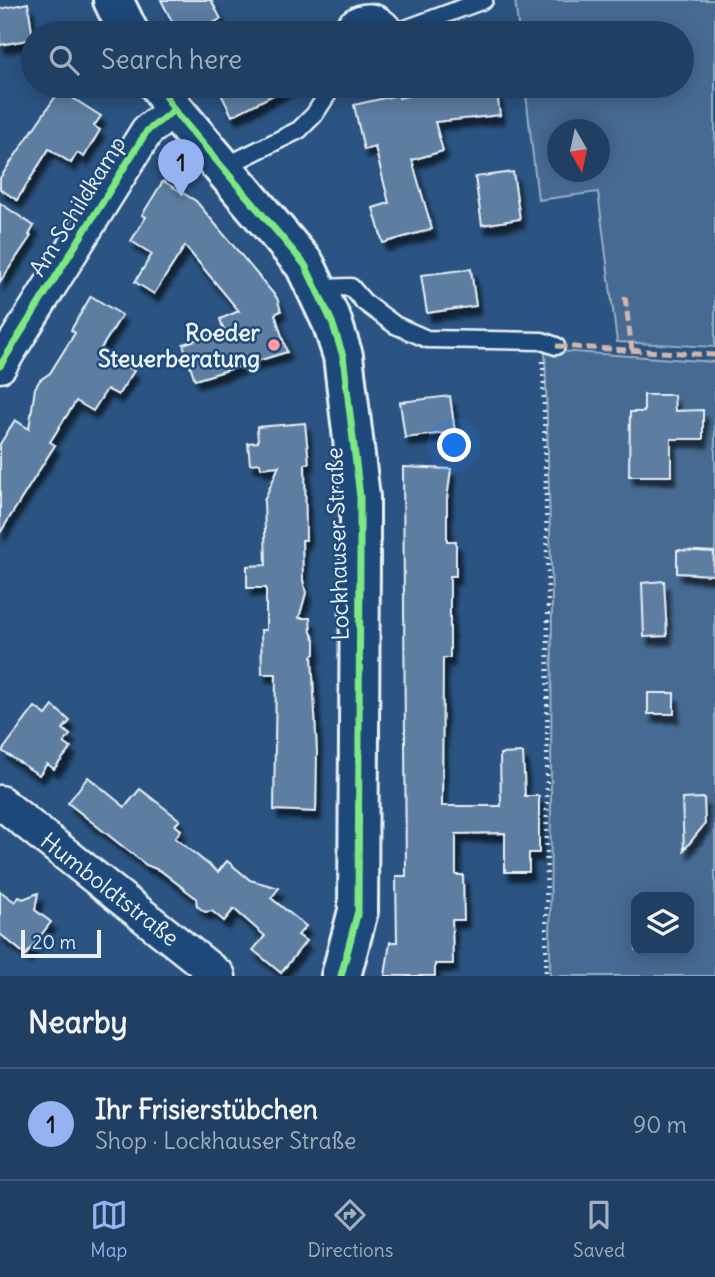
<!DOCTYPE html>
<html lang="en">
<head>
<meta charset="utf-8">
<style>
  :root { --surface:#203f62; --page:#284668; --text:#f1f3f6; --muted:#a2afbe; --line:#3d5877; --accent:#95b2f1 }
  body { margin:0; font-family:Delius,sans-serif; background:var(--page); color:var(--text) }
  .controls { position:absolute; right:21px; bottom:21px; display:grid; overflow:hidden; border-radius:14px; box-shadow:0 4px 18px #0003 }
  .controls button { width:63px; height:63px; display:grid; place-items:center; padding:0; border:0; border-bottom:2px solid var(--line); background:var(--surface); color:var(--text); font:35px sans-serif }
  .compass { position:absolute; left:547px; top:119px; width:63px; height:63px; border-radius:50%; background:var(--surface); box-shadow:0 4px 18px #0003; rotate:171deg }
  .scale { position:absolute; left:21px; bottom:18px; width:80px; box-sizing:border-box; padding-left:7px; border:4px solid #e8f1f8; border-top:0; font-size:19px; line-height:24px; white-space:nowrap; color:#e8f1f8; -webkit-text-stroke:5px #1f4a7a; paint-order:stroke }
  .you { position:absolute; left:455px; top:446px; width:24px; height:24px; margin:-18px; border:5px solid #fff; border-radius:50%; background:#1a73e8; box-shadow:0 0 0 10px #1a73e833 }
  .badge { display:grid; place-items:center; width:46px; height:46px; border-radius:50%; background:var(--accent); color:#111; font-size:23px; font-weight:700 }
  .pin { position:absolute; translate:-50% -58px; filter:drop-shadow(0 2px 4px #0008) }
  .pin::after { content:''; position:absolute; top:37px; width:24px; height:21px; background:inherit; clip-path:polygon(0 0,100% 0,50% 100%) }
  .list { margin:0; padding:0; list-style:none }
  h2 { display:flex; justify-content:space-between; align-items:center; height:91px; margin:0; padding:0 28px; font-size:30px }
  h2 small { font-size:23px; font-weight:400; color:var(--muted) }
  .list li { display:grid; grid-template-columns:46px 1fr auto; gap:21px; align-items:center; box-sizing:border-box; height:112px; padding:0 28px; border-top:2px solid var(--line) }
  .list b { display:block; font-size:26px; white-space:nowrap }
  .list p { margin:0; font-size:23px; white-space:nowrap; color:var(--muted) }
  .list em { font-size:23px; font-style:normal; color:var(--muted) }
  .icon { flex:none; width:38px; height:38px; fill:none; stroke:currentColor; stroke-width:2; stroke-linecap:round; stroke-linejoin:round }
  .map { position:relative; flex:none; width:715px; height:976px; overflow:hidden }
  .search { position:absolute; background:var(--surface); box-shadow:0 4px 18px #0003; left:21px; right:21px; top:21px; height:77px; display:flex; align-items:center; gap:18px; box-sizing:border-box; padding:0 24px; border-radius:38px; color:var(--muted); font-size:26px }
  .sheet { height:203px; background:var(--surface) }
  nav { display:flex; justify-content:space-around; align-items:center; box-sizing:border-box; height:98px; border-top:2px solid var(--line); background:var(--surface); font-size:19px; color:var(--muted) }
  nav a { display:grid; justify-items:center; gap:4px }
  nav .on { color:var(--accent) }
  .map>svg:first-child { display:block }
</style>
</head>
<body>
<div class="map">
<svg width="715" height="976" viewBox="0 0 715 976">
  <defs>
    <filter id="shadow"><feDropShadow dx="4.5" dy="8" stdDeviation="2" flood-color="#0009"/></filter>
  </defs>
  <rect width="100%" height="100%" fill="#2b5482"/>
  <filter id="ink" filterUnits="userSpaceOnUse"><feTurbulence type="fractalNoise" baseFrequency=".0143" numOctaves="2"/><feDisplacementMap in="SourceGraphic" scale="14" xChannelSelector="R" yChannelSelector="G"/><feConvolveMatrix kernelMatrix="1 2 1 2 8 2 1 2 1" color-interpolation-filters="sRGB"/></filter>
  <g filter="url(#ink)">
    <!-- green -->
    <g fill="#476b93" stroke="#98aec6" stroke-width="2" fill-rule="evenodd">
      <path d="M 515,0 L 715,0 L 715,347 L 617,342 L 598,192 L 538,200 L 525,86 L 682,86 L 682,33 L 519,33 ZM 558,130 L 600,130 L 600,172 L 558,172 Z"/>
      <path d="M 545,350 L 715,362 L 715,976 L 550,976 L 552,600 ZM 636,897 L 689,897 L 689,950 L 636,950 Z"/>
    </g>
    <!-- building -->
    <g fill="#5d7da1" stroke="#e8f1f8" stroke-width="2" filter="url(#shadow)">
      <polygon points="161,0 211,0 221,19 194,33 178,33"/>
      <polygon points="28,3 33,39 0,45 0,9"/>
      <polygon points="217,86 291,86 232,116"/>
      <polygon points="448,86 482,86 483,93 497,92 500,115 435,122 443,151 412,160 432,229 383,243 373,208 389,203 375,147 364,150 354,105 398,95 399,98"/>
      <polygon points="60,90 101,116 94,126 100,130 84,157 77,153 71,163 49,149 17,200 0,189 0,178"/>
      <polygon points="513,172 520,219 482,225 475,177"/>
      <polygon points="163,181 196,201 277,298 281,311 275,314 287,352 195,380 183,344 224,331 220,319 239,311 185,246 154,294 135,282 152,254 131,241 146,217 142,215"/>
      <polygon points="0,203 34,226 29,235 31,236 0,282"/>
      <polygon points="471,269 476,306 427,313 421,275"/>
      <polygon points="91,296 122,315 100,350 134,371 118,395 107,389 93,411 76,401 50,442 55,445 0,533 0,444 15,420 29,429 35,388 40,380 50,373 75,333 71,330"/>
      <polygon points="644,395 674,395 675,411 703,410 703,439 671,439 671,476 629,476 630,412 644,412"/>
      <polygon points="450,396 455,432 405,438 400,402"/>
      <polygon points="305,423 309,463 305,464 306,540 302,540 303,580 306,593 299,618 310,618 311,632 315,640 315,654 312,656 317,753 316,812 274,810 276,674 262,674 261,630 266,630 266,588 247,588 247,566 266,565 264,501 279,466 261,468 260,463 250,464 248,443 258,442 257,427"/>
      <polygon points="403,467 451,469 447,499 447,541 456,541 456,576 450,576 450,658 443,658 442,806 501,806 500,754 523,753 525,796 539,796 539,853 529,853 529,872 505,872 505,833 456,834 456,875 463,875 464,920 452,920 453,964 435,964 435,976 385,976 390,942 397,942 396,876 406,876"/>
      <polygon points="677,550 714,552 713,575 677,573"/>
      <polygon points="664,581 667,636 644,637 642,583"/>
      <rect x="648" y="693" width="26" height="21"/>
      <polygon points="53,706 70,721 63,729 70,735 64,743 71,748 54,769 47,764 39,775 2,751 35,707 46,715"/>
      <polygon points="88,777 125,807 140,789 180,820 175,825 181,830 175,838 218,872 227,861 250,880 279,888 271,898 306,926 298,935 306,941 281,973 253,950 265,936 234,909 224,921 212,911 205,912 197,906 196,898 161,871 146,865 68,803"/>
      <polygon points="704,798 705,824 684,850 682,799"/>
      <polygon points="0,891 15,902 19,897 23,899 38,893 35,910 51,922 26,955 0,934"/>
    </g>
    <g fill="none" stroke-linecap="round" stroke-linejoin="round">
      <defs>
        <g id="lane">
          <polyline points="397,32 484,0"/>
          <path d="M 338,33 C 352,6 383,5 397,33"/>
          <polyline points="224,167 299,130 314,115 333,86"/>
          <polyline points="318,288 351,287 364,302 395,325 427,339 542,341 556,346"/>
        </g>
        <g id="street">
          <polyline points="0,366 147,131 174,110"/>
          <polyline points="0,802 219,976"/>
        </g>
        <g id="secondary">
          <polyline points="113,0 129,33"/>
          <polyline points="160,86 174,110 305,265 332,322 343,356 360,497 360,556 358,911 341,976"/>
        </g>
      </defs>
      <!-- lane casing -->
      <use href="#lane" stroke="#e8f1f8" stroke-width="21"/>
      <!-- street casing -->
      <use href="#street" stroke="#e8f1f8" stroke-width="37"/>
      <!-- secondary casing -->
      <use href="#secondary" stroke="#e8f1f8" stroke-width="44"/>
      <!-- path -->
      <polyline stroke="#e8f1f8" stroke-width="4.5" stroke-dasharray="2 5" stroke-linecap="butt" points="543,361 548,599 546,976"/>
      <!-- lane -->
      <use href="#lane" stroke="#1f4a7a" stroke-width="16"/>
      <!-- street -->
      <use href="#street" stroke="#1f4a7a" stroke-width="32"/>
      <!-- secondary -->
      <use href="#secondary" stroke="#1f4a7a" stroke-width="38"/>
      <!-- quiet -->
      <g stroke="#d1b7ad" stroke-width="5" stroke-dasharray="10 5" stroke-linecap="butt">
        <polyline points="625,297 632,350"/>
        <polyline points="556,346 715,355"/>
      </g>
      <defs>
        <g id="cycleway">
          <polyline points="160,86 174,110 305,265 332,322 343,356 360,497 360,556 358,911 341,976"/>
          <polyline points="0,366 147,131 174,110"/>
        </g>
      </defs>
      <!-- cycleway casing -->
      <use href="#cycleway" stroke="#1f4a7a" stroke-width="11"/>
      <!-- cycleway -->
      <use href="#cycleway" stroke="#7ce984" stroke-width="7"/>
    </g>
  </g>
  <!-- markers -->
  <circle fill="#ff9aa2" stroke="#1f4a7a" stroke-width="2.5" cx="274" cy="345" r="7"/>
  <g text-anchor="middle" dominant-baseline="central" stroke-width="5" stroke-linejoin="round" paint-order="stroke">
    <!-- street labels -->
    <g font-size="23" fill="#e8f1f8" stroke="#1f4a7a">
      <text transform="translate(77 206) rotate(-58)">Am Schildkamp</text>
      <text transform="translate(337 544) rotate(-92)">Lockhauser Straße</text>
      <text transform="translate(110 889) rotate(38)">Humboldtstraße</text>
    </g>
    <!-- poi labels -->
    <g font-size="23" font-weight="bold" fill="#e8f1f8" stroke="#1f4a7a" text-anchor="end">
      <text x="260" y="332">Roeder<tspan x="260" dy="26">Steuerberatung</tspan></text>
    </g>
  </g>
</svg>
<div class="controls">
<button><svg class="icon" aria-label="layers" viewBox="0 0 24 24"><path d="M12 4l9 5-9 5-9-5zM3 14l9 5 9-5"/></svg></button>
</div>
<svg class="compass" viewBox="-18 -18 36 36"><path d="M0-13l5 13h-10z" fill="#e53935"/><path d="M0 13l5-13h-10z" fill="#a2afbe"/></svg>
<div class="scale">20 m</div>
<div class="you"></div>
<div class="pin badge" style="left:181px;top:197px">1</div>
<div class="search"><svg class="icon" aria-label="search" viewBox="0 0 24 24"><circle cx="10" cy="10" r="6"/><path d="M15 15l6 6"/></svg>Search here</div>
</div>
<section class="sheet">
<h2>Nearby<small></small></h2>
<ul class="list">
<li><span class="badge">1</span><div><b>Ihr Frisierstübchen</b><p>Shop · Lockhauser Straße</p></div><em>90 m</em></li>
</ul>
</section>
<nav>
<a class="on"><svg class="icon" aria-label="map" viewBox="0 0 24 24"><path d="M3 6l6-2 6 2 6-2v14l-6 2-6-2-6 2zM9 4v14M15 6v14"/></svg>Map</a>
<a><svg class="icon" aria-label="directions" viewBox="0 0 24 24"><path d="M12 3l9 9-9 9-9-9zM9 14v-3h6M13 9l2 2-2 2"/></svg>Directions</a>
<a><svg class="icon" aria-label="saved" viewBox="0 0 24 24"><path d="M7 4h10v16l-5-4-5 4z"/></svg>Saved</a>
</nav>
</body>
</html>
